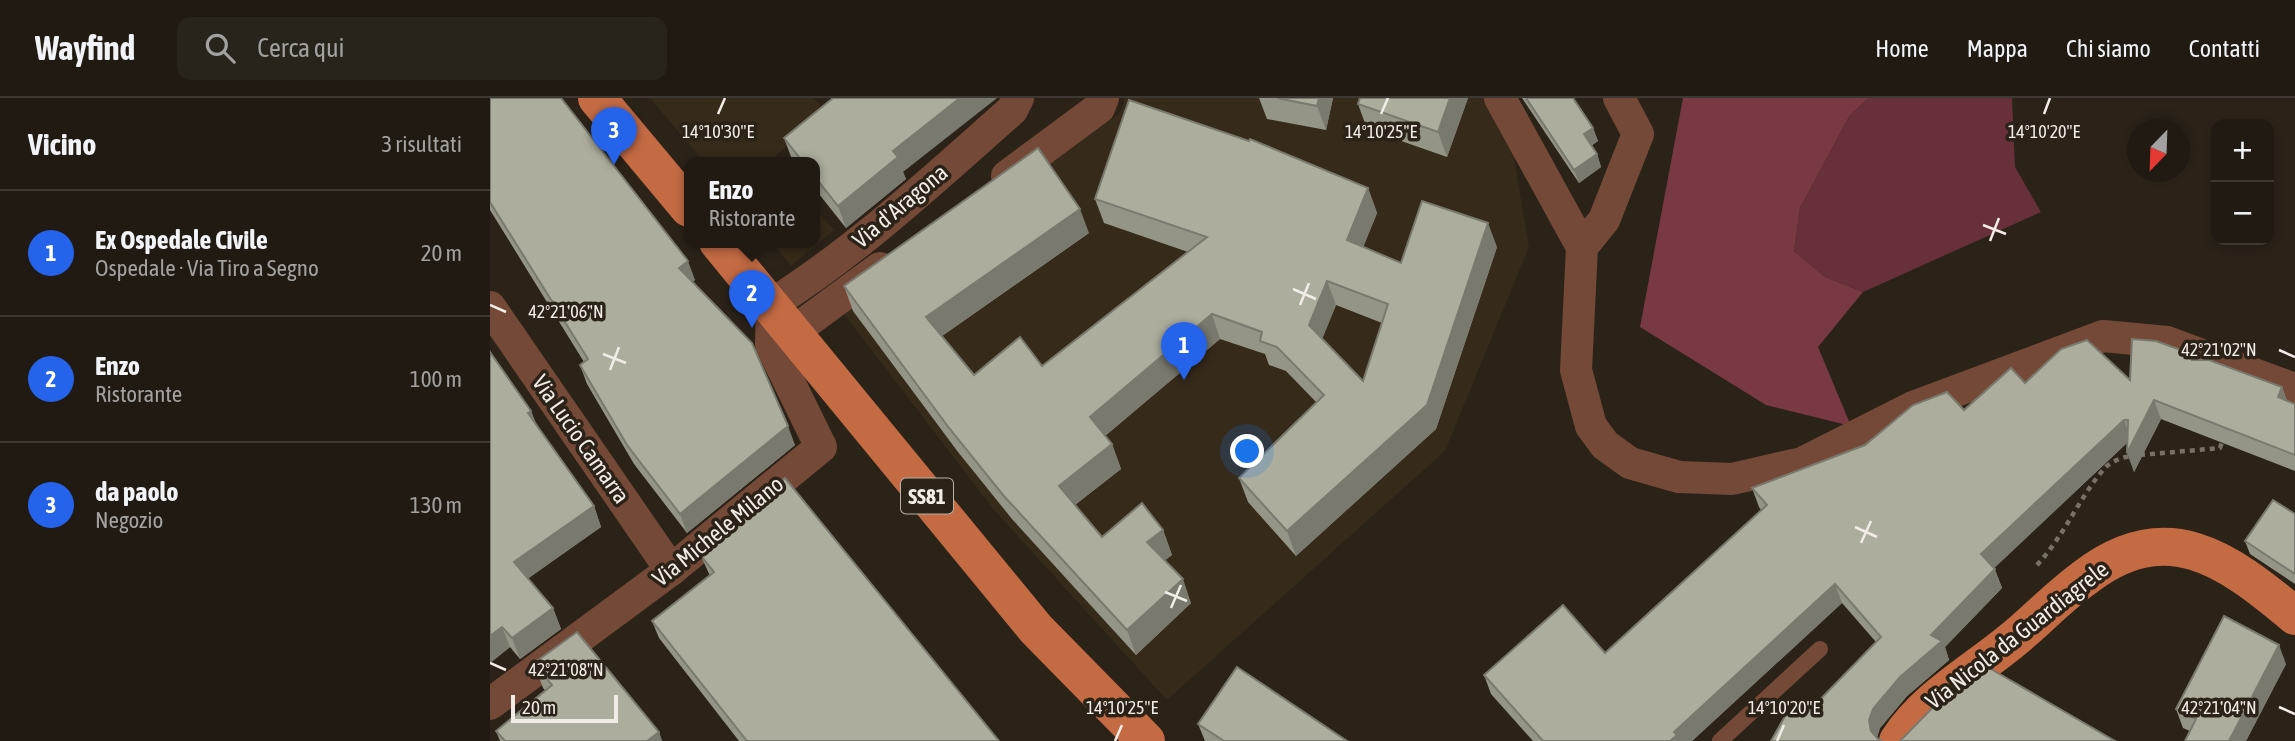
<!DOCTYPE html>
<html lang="it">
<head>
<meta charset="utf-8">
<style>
  :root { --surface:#201a12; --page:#28231b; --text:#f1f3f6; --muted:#a2a19f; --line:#3d3832; --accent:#2563eb }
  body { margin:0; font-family:"Asap Condensed",sans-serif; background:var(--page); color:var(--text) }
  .controls { position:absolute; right:21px; top:21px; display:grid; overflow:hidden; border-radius:14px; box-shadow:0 4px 10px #0003 }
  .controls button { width:63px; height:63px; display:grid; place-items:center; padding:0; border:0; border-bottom:2px solid var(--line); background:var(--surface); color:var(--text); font:35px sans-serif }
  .compass { position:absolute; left:1637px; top:21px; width:63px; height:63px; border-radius:50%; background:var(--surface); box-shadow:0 4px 10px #0003; rotate:203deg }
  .scale { position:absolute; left:21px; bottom:18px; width:107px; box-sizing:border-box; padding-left:7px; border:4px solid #f1ece5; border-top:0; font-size:19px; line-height:24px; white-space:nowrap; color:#f1ece5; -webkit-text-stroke:5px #2b2318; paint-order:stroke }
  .you { position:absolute; left:758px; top:354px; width:24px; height:24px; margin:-18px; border:5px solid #fff; border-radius:50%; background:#1a73e8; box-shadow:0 0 0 10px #1a73e833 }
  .badge { display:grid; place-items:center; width:46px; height:46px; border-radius:50%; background:var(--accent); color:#fff; font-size:23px; font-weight:700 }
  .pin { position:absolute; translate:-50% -58px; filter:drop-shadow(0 2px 4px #0008) }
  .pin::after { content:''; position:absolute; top:37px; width:24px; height:21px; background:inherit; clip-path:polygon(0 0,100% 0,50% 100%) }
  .popup { position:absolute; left:194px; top:59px; width:136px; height:91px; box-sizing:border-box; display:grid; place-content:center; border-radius:14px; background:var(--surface); filter:drop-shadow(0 2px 5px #0005); font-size:23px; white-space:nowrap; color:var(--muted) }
  .popup b { font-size:26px; color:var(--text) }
  .popup::after { content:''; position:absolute; left:50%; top:100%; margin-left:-14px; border:14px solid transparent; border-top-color:var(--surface) }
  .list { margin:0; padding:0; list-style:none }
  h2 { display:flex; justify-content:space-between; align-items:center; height:91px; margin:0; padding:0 28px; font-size:30px }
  h2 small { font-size:23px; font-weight:400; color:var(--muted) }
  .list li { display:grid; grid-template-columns:46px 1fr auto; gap:21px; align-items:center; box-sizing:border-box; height:126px; padding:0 28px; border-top:2px solid var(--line) }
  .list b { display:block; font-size:26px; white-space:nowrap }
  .list p { margin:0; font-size:23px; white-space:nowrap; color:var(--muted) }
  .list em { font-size:23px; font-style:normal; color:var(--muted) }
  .icon { flex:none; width:38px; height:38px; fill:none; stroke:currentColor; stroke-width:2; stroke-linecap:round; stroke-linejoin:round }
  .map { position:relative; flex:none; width:1805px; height:643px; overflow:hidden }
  header { display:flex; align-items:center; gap:42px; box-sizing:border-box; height:98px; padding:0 35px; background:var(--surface); border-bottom:2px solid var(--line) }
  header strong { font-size:33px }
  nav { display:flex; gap:38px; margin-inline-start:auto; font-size:24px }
  .search { width:490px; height:63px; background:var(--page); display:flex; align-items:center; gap:18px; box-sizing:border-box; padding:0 24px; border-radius:14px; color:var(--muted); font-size:26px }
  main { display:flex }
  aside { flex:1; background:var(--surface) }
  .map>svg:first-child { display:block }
</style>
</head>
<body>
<header>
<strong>Wayfind</strong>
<div class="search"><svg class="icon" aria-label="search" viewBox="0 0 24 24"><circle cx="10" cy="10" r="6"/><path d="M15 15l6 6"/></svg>Cerca qui</div>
<nav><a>Home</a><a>Mappa</a><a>Chi siamo</a><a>Contatti</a></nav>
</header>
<main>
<aside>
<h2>Vicino<small>3 risultati</small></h2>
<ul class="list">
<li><span class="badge">1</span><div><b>Ex Ospedale Civile</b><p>Ospedale · Via Tiro a Segno</p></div><em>20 m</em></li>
<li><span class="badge">2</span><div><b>Enzo</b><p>Ristorante</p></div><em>100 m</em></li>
<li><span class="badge">3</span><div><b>da paolo</b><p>Negozio</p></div><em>130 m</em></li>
</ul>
</aside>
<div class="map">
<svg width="1805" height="643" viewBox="0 0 1805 643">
  <rect width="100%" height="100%" fill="#2b2318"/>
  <!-- built -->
  <g fill="#362a1a">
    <polygon points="160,0 324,0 337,16 283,60 286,64 214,64"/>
    <polygon points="635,0 995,0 1021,42 1039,149 955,353 677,602 504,412 350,211 630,15"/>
    <polygon points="325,110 344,132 301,168 282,144 325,144"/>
  </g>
  <!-- green -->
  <polygon fill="#67303a" points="1379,0 1522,0 1525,69 1551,114 1373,194 1335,179 1304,153 1310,110 1360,17"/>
  <!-- forest -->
  <polygon fill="#783943" points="1193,0 1379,0 1360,17 1310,110 1304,153 1335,179 1373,194 1328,249 1361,328 1276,307 1150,229"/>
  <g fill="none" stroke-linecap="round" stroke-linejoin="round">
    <!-- path -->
    <g stroke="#787167" stroke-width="4.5" stroke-dasharray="5 5" stroke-linecap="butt">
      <polyline points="1650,357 1730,350 1733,341"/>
      <path d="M 1547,467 C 1574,438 1588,402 1613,372 C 1619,364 1632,359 1642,358"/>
    </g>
    <!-- service -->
    <polyline stroke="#754937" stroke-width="16" points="1230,643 1330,551"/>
    <!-- minor -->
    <g stroke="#754937" stroke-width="32">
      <polyline points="1010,0 1092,149"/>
      <polyline points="517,78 609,10 613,0"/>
      <polyline points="1092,149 1086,272 1101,328 1115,347 1140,365 1189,379 1242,381 1312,365 1423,309 1613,238 1677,244 1805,291"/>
      <polyline points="1092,149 1114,122 1148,36 1129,0"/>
      <polyline points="0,209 181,472"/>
      <polyline points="303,234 390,170"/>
      <path d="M 0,606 L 181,472 L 331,349 L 281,247 L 282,206 C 369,151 445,80 522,12 L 528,0"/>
    </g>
    <!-- primary -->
    <g stroke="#c46b44" stroke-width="38">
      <polyline points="107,0 199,110"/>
      <polyline points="228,144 546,531 656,643"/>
      <path d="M 1408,643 C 1435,601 1482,575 1520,544 C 1545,524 1567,500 1593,481 C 1676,416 1736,460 1805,518"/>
    </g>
  </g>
  <!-- wall -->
  <g fill="#959587" fill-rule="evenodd">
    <polygon points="0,0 205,182 202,184 305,347 197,435 144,366 97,286 90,267 94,264 0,112"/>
    <polygon points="769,0 843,0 836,32 777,21"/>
    <polygon points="870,0 978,0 957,59 877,31 868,6"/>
    <polygon points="1032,0 1083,0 1103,30 1108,43 1101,48 1107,56 1111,69 1089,85"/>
    <polygon points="294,40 413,74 416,81 356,130 325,91 325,64 303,64"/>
    <path d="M 878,90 L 887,115 L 873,149 L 911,165 L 1007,149 L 946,331 L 806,458 L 758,404 L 749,380 L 826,304 L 796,273 L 779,267 L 775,256 L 730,241 L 615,338 L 622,346 L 631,371 L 585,407 L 612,439 L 673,432 L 682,457 L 675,462 L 701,505 L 646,557 L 522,421 L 468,354 L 363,213 L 354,188 L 599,135 L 452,238 L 484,277 L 552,268 L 698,154 L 614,125 L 605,101 ZM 846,207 L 892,225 L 873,283 L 832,241 Z"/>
    <polygon points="0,254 41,313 47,328 104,408 111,429 38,480 63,510 71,531 30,561 20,549 0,565"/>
    <polygon points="1704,262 1792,289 1797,303 1805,306 1805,373 1671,321 1644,374 1637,345 1504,470 1512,490 1455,549 1459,562 1417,598 1390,630 1387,640 1313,619 1386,544 1352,505 1202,643 1043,643 1001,596 994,577 1115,555 1271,412 1269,409 1262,390 1474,312 1535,285 1640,282"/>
    <polygon points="1805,416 1805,486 1760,456 1755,443"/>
    <polygon points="213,447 509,643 249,643 169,540 162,523 220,478 211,458 215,455"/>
    <polygon points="44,565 169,634 172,643 10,643 6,633 56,593 53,590"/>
    <polygon points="1796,566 1756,643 1695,643 1700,633 1693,630 1686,611"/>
    <polygon points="708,626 857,643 715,643"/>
  </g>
  <!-- shaded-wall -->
  <g fill="#79796e">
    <polygon points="470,0 507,0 413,74 416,81 356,130 348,108 403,53"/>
    <polygon points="829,0 843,0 836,32 827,8"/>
    <polygon points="960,0 978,0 957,59 948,34"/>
    <polygon points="1103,30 1108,43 1098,49 1094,36"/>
    <polygon points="1107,56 1111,69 1089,85 1084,72"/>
    <polygon points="878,90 887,115 866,167 857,142"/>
    <polygon points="590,111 599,135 445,243 436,219"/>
    <polygon points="998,125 1007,149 946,331 806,458 797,433"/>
    <polygon points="198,163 205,182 196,189 189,170"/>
    <polygon points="837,183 846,207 828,251 819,227"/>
    <polygon points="722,216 730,241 609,343 600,319"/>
    <polygon points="1792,289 1799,308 1788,299"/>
    <polygon points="1664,302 1671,321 1644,374 1637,355"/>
    <polygon points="41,313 49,333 38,315"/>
    <polygon points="1634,322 1641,341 1498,476 1491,456"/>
    <polygon points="298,328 305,347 197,435 190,416"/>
    <polygon points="622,346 631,371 578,412 569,388"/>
    <polygon points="104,408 111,429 32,485 24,464"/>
    <polygon points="673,432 682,457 666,469 657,444"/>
    <polygon points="1505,471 1512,490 1455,549 1459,562 1417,598 1390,630 1386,641 1381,633 1379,622 1383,611 1441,537"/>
    <polygon points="693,481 701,505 646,557 637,532"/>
    <polygon points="1345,486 1352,505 1202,643 1180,643 1184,634"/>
    <polygon points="63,510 71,531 30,561 22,540"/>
    <polygon points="12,529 20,549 0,565 0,538"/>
    <polygon points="1789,547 1796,566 1756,643 1739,643"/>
    <polygon points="169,634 172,643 157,643"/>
  </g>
  <!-- building -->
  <g fill="#adad9d" stroke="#79796e" stroke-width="2" fill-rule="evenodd">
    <polygon points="0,0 71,0 198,163 189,170 262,245 298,328 190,416 137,347 90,267 98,261 0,104"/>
    <polygon points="343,0 470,0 403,53 408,59 348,108 325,79 325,64 313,64 294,40"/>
    <polygon points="787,0 829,0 827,8"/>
    <polygon points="870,0 960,0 948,34 868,6"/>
    <polygon points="1036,0 1083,0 1103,30 1094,36 1107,56 1084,72"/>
    <path d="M 639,2 L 759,43 L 760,41 L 878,90 L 857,142 L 911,165 L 932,103 L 998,125 L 937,307 L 797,433 L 749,380 L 834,297 L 787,249 L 770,243 L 772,234 L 722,216 L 600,319 L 622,346 L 569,388 L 612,439 L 652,405 L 673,432 L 657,444 L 693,481 L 637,532 L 513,397 L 459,330 L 354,188 L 548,50 L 590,111 L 436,219 L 484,277 L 530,239 L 552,268 L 717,139 L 605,101 ZM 837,183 L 898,206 L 873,283 L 819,227 Z"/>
    <polygon points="1642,241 1666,243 1702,256 1702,262 1719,262 1792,289 1788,299 1805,306 1805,357 1664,302 1637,355 1638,322 1634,322 1491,456 1505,471 1441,537 1452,543 1410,579 1383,611 1379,622 1381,633 1388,641 1392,643 1281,643 1298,613 1313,619 1391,539 1345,486 1184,634 1187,637 1180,643 1053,643 994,577 1073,507 1115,555 1277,407 1262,390 1375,347 1423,307 1457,294 1474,312 1521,270 1535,285 1571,251 1597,242 1640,282"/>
    <polygon points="0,254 41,313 38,315 104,408 24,464 63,510 22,540 12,529 0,538"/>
    <polygon points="295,380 509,643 257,643 162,523 224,474 211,458 217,453 213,447"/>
    <polygon points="1783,402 1805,416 1805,476 1755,443"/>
    <polygon points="1734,518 1789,547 1739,643 1695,643 1706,621 1686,611"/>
    <polygon points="87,534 169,634 157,643 15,643 6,633 62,587 44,565"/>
    <polygon points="1494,567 1625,643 1410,643 1453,599"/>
    <polygon points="747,569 857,643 734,643 708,626"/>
  </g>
  <!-- ticks -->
  <path fill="none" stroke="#f1ece5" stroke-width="2.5" d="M 228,16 L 235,0M 891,16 L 898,0M 1554,16 L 1560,0M 1493,127 L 1516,136M 1500,143 L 1509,120M 803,191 L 826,201M 0,207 L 16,214M 810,207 L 819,185M 1789,252 L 1805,259M 113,256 L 136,265M 120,272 L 129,249M 1365,429 L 1387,439M 1371,445 L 1381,423M 675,494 L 697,503M 681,510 L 691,487M 0,565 L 16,572M 1789,609 L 1805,616M 625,643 L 632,627M 1287,643 L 1294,627"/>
  <g text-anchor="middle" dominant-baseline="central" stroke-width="7" stroke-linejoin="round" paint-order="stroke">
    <!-- shield labels -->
    <rect fill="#2b2318" stroke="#b6b0a8" stroke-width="2" x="411" y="380.5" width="52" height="35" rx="5"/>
    <g font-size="21" font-weight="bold" fill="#f1ece5">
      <text x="437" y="398">SS81</text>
    </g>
    <!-- street labels -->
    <g font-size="23" fill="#f1ece5" stroke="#2b2318">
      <text transform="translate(410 108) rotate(-40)">Via d'Aragona</text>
      <text transform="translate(91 341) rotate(55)">Via Lucio Camarra</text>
      <text transform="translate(228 433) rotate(-39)">Via Michele Milano</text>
      <text transform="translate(1527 537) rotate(-38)">Via Nicola da Guardiagrele</text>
    </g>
  </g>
  <g font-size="18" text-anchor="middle" fill="#f1ece5" stroke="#2b2318" stroke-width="7" stroke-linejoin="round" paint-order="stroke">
    <text x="1554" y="40">14°10'20"E</text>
    <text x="228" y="40">14°10'30"E</text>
    <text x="891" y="40">14°10'25"E</text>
    <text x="76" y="220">42°21'06"N</text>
    <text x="1729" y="258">42°21'02"N</text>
    <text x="76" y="578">42°21'08"N</text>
    <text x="632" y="616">14°10'25"E</text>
    <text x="1294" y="616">14°10'20"E</text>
    <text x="1729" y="616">42°21'04"N</text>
  </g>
</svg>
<div class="controls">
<button>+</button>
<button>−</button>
</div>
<svg class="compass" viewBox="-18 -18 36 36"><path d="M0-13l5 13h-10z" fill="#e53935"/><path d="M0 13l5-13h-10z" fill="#a2a19f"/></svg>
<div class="scale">20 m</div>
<div class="you"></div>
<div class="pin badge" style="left:694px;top:282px">1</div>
<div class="pin badge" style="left:262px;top:230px">2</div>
<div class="popup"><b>Enzo</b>Ristorante</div>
<div class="pin badge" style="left:124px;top:67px">3</div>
</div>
</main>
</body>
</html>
